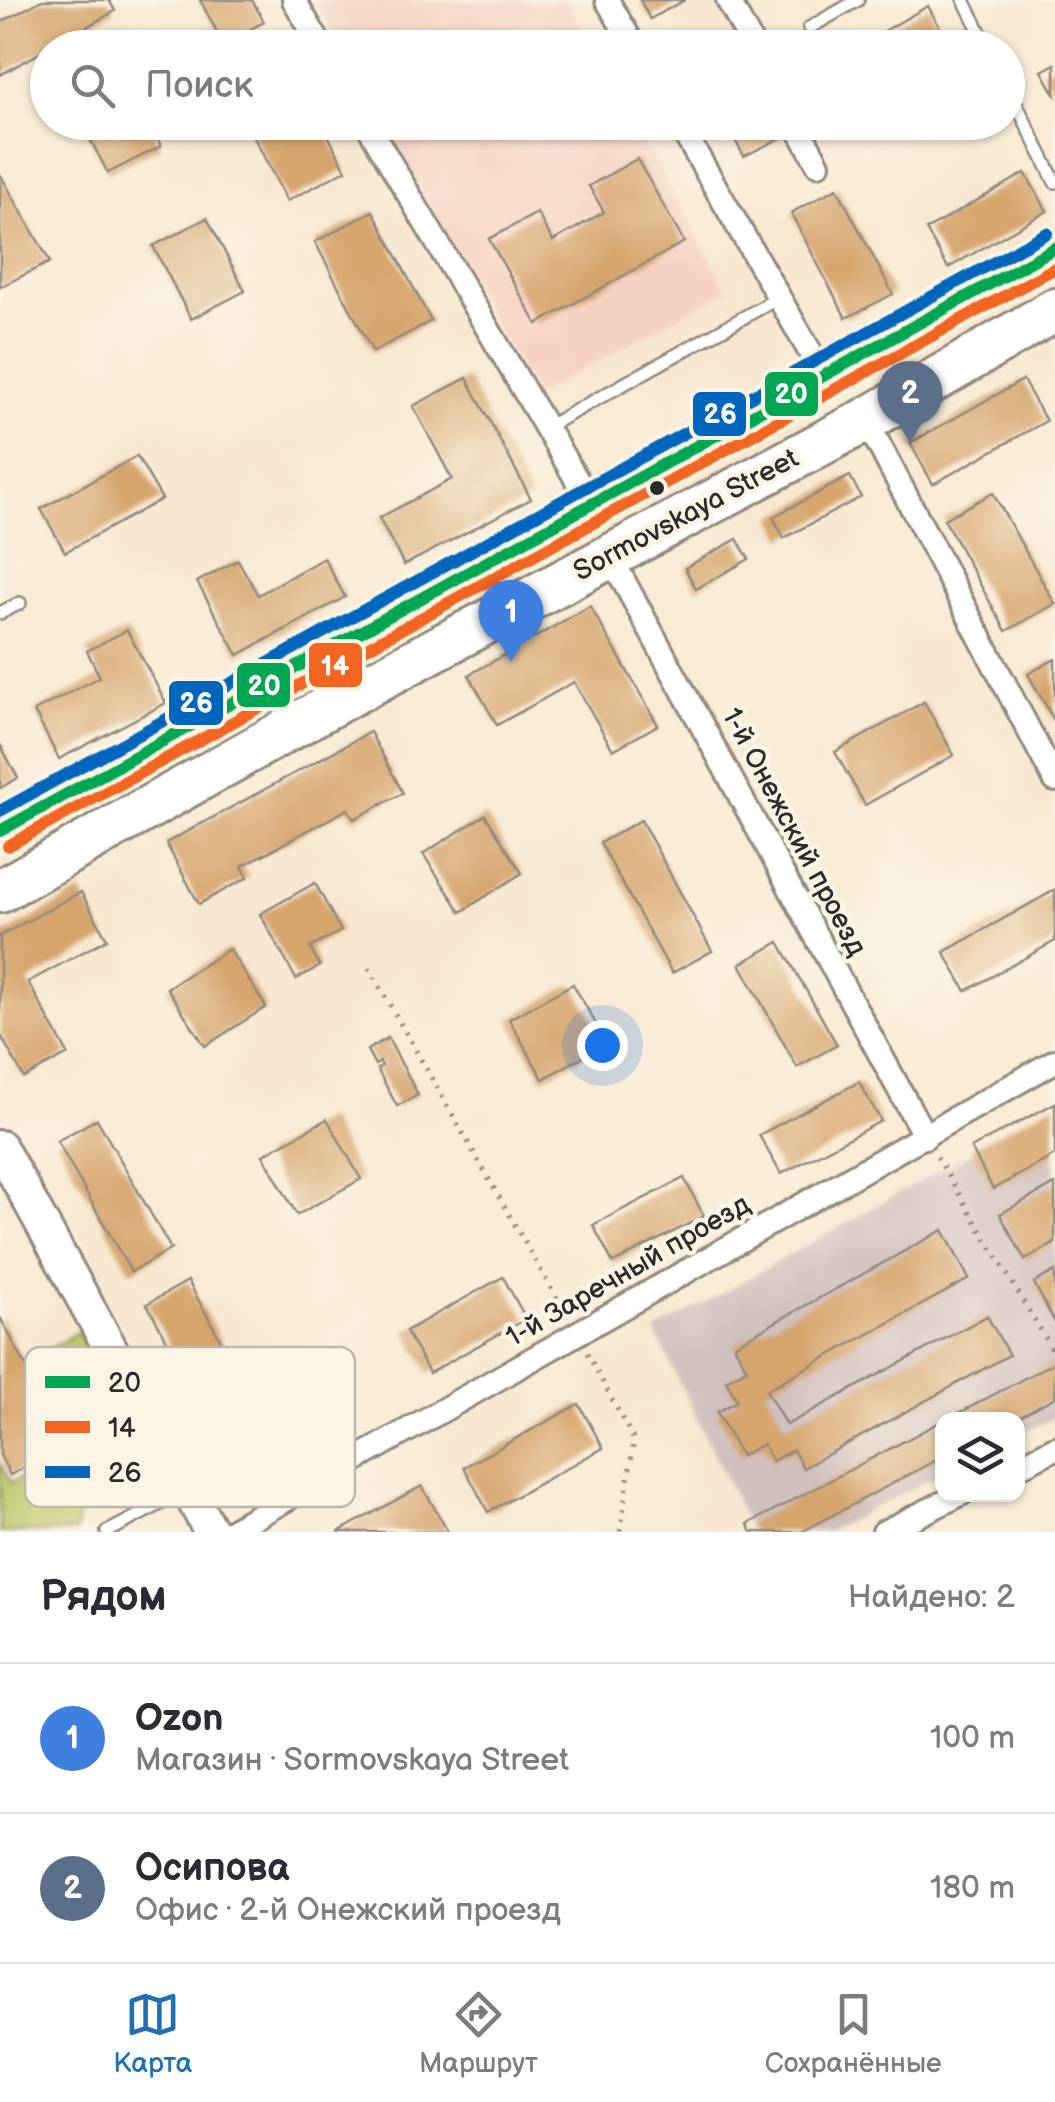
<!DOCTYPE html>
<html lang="ru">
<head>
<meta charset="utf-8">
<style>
  :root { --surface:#fff; --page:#f2f2f3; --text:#2b2b33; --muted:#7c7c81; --line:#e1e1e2; --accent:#1f6fb2 }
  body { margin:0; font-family:"Balsamiq Sans",sans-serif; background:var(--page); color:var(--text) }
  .controls { position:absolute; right:30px; bottom:30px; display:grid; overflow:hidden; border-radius:20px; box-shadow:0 2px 8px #0004 }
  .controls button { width:90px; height:90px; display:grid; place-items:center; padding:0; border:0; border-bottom:2px solid var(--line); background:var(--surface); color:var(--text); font:50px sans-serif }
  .you { position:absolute; left:602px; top:1045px; width:35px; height:35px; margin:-25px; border:8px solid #fff; border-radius:50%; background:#1a73e8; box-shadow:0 0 0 15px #1a73e833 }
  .badge { display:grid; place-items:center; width:65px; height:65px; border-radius:50%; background:var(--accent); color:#fff; font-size:32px; font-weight:700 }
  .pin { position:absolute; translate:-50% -82px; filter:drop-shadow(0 2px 5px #0008) }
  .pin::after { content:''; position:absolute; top:52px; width:35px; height:30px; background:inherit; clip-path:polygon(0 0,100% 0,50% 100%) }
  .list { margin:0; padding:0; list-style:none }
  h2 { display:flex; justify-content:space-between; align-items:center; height:130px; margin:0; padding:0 40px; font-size:42px }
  h2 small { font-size:32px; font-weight:400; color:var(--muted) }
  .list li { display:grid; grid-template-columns:65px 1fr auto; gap:30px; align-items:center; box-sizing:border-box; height:150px; padding:0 40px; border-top:2px solid var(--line) }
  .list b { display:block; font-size:38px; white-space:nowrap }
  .list p { margin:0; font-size:32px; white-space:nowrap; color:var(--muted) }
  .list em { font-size:32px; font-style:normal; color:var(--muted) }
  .icon { flex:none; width:55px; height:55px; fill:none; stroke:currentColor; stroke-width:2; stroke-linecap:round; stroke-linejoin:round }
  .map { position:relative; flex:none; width:1055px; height:1532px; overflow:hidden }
  .search { position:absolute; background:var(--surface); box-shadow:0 2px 8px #0004; left:30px; right:30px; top:30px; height:110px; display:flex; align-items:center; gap:25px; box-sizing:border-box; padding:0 35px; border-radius:55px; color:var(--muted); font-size:38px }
  .sheet { height:430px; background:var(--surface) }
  nav { display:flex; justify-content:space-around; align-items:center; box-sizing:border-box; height:140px; border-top:2px solid var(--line); background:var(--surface); font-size:28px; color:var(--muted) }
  nav a { display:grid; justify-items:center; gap:5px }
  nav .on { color:var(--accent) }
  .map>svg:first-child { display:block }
</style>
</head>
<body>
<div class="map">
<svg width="1055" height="1532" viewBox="0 0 1055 1532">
  <rect width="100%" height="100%" fill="#fcf5e5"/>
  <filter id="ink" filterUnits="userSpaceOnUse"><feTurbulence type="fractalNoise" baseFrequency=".01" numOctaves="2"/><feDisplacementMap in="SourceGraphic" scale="20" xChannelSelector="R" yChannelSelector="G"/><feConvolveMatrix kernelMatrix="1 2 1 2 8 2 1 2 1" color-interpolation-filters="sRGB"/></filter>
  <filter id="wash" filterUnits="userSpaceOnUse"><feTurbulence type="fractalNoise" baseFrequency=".0048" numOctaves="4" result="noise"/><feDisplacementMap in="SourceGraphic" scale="40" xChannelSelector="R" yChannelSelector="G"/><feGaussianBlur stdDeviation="2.25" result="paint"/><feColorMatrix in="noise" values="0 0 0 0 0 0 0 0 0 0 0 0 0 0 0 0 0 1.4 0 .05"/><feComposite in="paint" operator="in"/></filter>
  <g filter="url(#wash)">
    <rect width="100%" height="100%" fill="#f8e8d1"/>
    <!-- built -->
    <g fill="#f6d2c3">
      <polygon points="315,0 566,0 593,47 341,47"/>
      <polygon points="383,123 634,123 727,290 535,396"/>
    </g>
    <!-- industrial -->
    <polygon fill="#d1bfbd" points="1055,1105 1055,1417 1018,1435 1018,1420 942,1420 942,1473 826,1532 751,1532 655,1331"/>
    <!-- green -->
    <polygon fill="#bcc86a" stroke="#747a4a" stroke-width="2.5" points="79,1331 166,1484 80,1504 76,1532 0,1532 0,1464 11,1483 74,1448 32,1360"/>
    <g id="blocks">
      <!-- building -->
      <g fill="#d5a56d">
        <polygon points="42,0 109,0 115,11 0,75 0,23"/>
        <polygon points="200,0 252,0 264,22 223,43"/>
        <polygon points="640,0 685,0 650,19"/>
        <polygon points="928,6 949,44 944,48 855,48"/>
        <polygon points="1055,64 1055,94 1042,71"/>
        <polygon points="81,122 149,122 161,146 108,173"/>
        <polygon points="246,122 321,122 346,170 287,201"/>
        <polygon points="725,122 781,122 787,135 744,156"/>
        <polygon points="637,159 684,242 537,324 489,239 537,213 553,241 604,212 589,186"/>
        <polygon points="1025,173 1047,211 948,268 926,230"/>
        <polygon points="0,174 50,262 0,287"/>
        <polygon points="837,188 893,294 846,318 791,213"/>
        <polygon points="373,211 431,321 373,352 315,242"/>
        <polygon points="207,218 245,291 191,319 153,246"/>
        <polygon points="467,378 531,499 404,565 379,518 452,479 413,406"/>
        <polygon points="1023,380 1046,421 933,484 910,443"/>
        <polygon points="137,456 162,499 65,552 41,509"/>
        <polygon points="850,476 861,497 784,538 773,517"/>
        <polygon points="993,493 1055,604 1006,631 944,519"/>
        <polygon points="737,539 749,559 696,589 685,568"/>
        <polygon points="324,558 345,597 238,655 197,582 238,560 258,595"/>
        <polygon points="590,606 658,725 613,750 574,682 497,725 469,675"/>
        <polygon points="127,630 166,703 59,759 34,711 100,677 87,651"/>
        <polygon points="1055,659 1055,722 1028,674"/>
        <polygon points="924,702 954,755 865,805 835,752"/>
        <polygon points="370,732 403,793 354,819 348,809 242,866 248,877 199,904 166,843"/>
        <polygon points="0,744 18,778 0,788"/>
        <polygon points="485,815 522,873 461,912 423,854"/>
        <polygon points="641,820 712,951 672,973 600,843"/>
        <polygon points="315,883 341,931 310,948 320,966 296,979 260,914"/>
        <polygon points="1055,890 1055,941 966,991 944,952"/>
        <polygon points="81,892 107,939 28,982 68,1054 24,1078 0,1034 0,936"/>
        <polygon points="779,942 837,1045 797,1067 740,964"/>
        <polygon points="229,949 266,1007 205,1046 167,988"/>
        <polygon points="573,984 607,1043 543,1079 509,1019"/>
        <polygon points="388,1038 418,1095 397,1106 377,1069 382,1066 380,1062 375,1065 367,1050"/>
        <polygon points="859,1082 881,1121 781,1174 759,1135"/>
        <polygon points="1055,1103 1055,1155 993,1189 971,1148"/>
        <polygon points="97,1119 171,1249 131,1272 57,1141"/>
        <polygon points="327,1119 361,1179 297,1215 263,1155"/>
        <polygon points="684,1178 704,1216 613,1263 593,1225"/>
        <polygon points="1055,1184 1055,1243 1025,1260 1000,1214"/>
        <polygon points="943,1230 969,1279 766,1390 786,1425 987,1316 1009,1355 803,1468 793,1450 772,1461 763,1444 741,1456 717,1412 737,1401 726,1380 747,1369 734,1345"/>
        <polygon points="1055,1271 1055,1323 1034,1283"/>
        <polygon points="503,1277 526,1319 429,1373 406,1331"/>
        <polygon points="188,1281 242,1379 201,1402 147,1304"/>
        <polygon points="0,1317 68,1445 10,1475 0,1455"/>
        <polygon points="1055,1362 1055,1397 1013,1420 946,1420"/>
        <polygon points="579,1404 603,1448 488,1512 464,1467"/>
        <polygon points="942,1421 942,1457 801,1532 752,1532 748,1524"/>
        <polygon points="422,1486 448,1532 338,1532"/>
      </g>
    </g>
  </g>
  <g filter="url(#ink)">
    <use href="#blocks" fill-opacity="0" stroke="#928a7e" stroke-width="2.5"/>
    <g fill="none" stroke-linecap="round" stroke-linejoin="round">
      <defs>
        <g id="lane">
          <polyline points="964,0 988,48"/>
          <polyline points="809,28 858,0"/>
          <polyline points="1008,87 1055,182"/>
          <polyline points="545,428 780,297"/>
          <polyline points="0,613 20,603"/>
          <polyline points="107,1532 187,1490"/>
        </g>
        <g id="street">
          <polyline points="294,0 322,48"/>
          <polyline points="607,0 635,48"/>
          <polyline points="728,0 754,48"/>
          <polyline points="366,122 591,504"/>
          <polyline points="678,122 824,376"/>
          <polyline points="795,122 818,164"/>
          <polyline points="866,420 1055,780"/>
          <polyline points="610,556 925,1137"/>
          <polyline points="1018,1467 1055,1448"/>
          <polyline points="229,1532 1055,1061"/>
          <polyline points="884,1532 961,1494"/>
        </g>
        <g id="secondary">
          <polyline points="0,831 1055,248"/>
          <polyline points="0,1147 211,1532"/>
        </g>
        <polyline id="highway" points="0,891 342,699 866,420 1055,310"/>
      </defs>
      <!-- lane casing -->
      <use href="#lane" stroke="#928a7e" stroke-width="16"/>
      <!-- street casing -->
      <use href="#street" stroke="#928a7e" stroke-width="28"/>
      <!-- secondary casing -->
      <use href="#secondary" stroke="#928a7e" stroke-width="38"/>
      <!-- highway casing -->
      <use href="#highway" stroke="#928a7e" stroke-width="48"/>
      <!-- path -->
      <g stroke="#928a7e" stroke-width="5" stroke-dasharray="2.5 8" stroke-linecap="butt">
        <polyline points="369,968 565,1313"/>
        <polyline points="937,1157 1055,1354"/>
        <polyline points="587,1353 634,1440 620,1532"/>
      </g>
      <!-- lane -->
      <use href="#lane" stroke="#fff" stroke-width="11"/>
      <!-- street -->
      <use href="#street" stroke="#fff" stroke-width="22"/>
      <!-- secondary -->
      <use href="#secondary" stroke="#fff" stroke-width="32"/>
      <!-- highway -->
      <use href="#highway" stroke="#fff" stroke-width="42"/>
      <defs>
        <polyline id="bus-1" points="0,831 1055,248"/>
        <polyline id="bus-2" points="8,846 1055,268"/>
        <polyline id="bus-3" points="0,811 1047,233"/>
      </defs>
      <!-- bus-1 casing -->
      <use href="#bus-1" stroke="#fcf5e5" stroke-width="20"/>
      <!-- bus-2 casing -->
      <use href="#bus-2" stroke="#fcf5e5" stroke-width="20"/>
      <!-- bus-3 casing -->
      <use href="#bus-3" stroke="#fcf5e5" stroke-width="20"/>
      <!-- bus-1 -->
      <use href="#bus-1" stroke="#00a651" stroke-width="12"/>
      <!-- bus-2 -->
      <use href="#bus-2" stroke="#f26522" stroke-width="12"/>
      <!-- bus-3 -->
      <use href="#bus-3" stroke="#0065bd" stroke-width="12"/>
    </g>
  </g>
  <!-- markers -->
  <circle fill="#2b2b2b" stroke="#fcf5e5" stroke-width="4" cx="657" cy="488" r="9"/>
  <g text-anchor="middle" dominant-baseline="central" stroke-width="9" stroke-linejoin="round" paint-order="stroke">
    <!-- street labels -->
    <g font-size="28" fill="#2b2b2b" stroke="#fcf5e5">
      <text transform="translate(686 515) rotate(-28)">Sormovskaya Street</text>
      <text transform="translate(794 832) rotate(62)">1-й Онежский проезд</text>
      <text transform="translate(628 1271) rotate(-30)">1-й Заречный проезд</text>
    </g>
  </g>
  <!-- legend -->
  <rect x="25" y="1347" width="330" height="160" rx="15" fill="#fcf5e5" stroke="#bdb8ad" stroke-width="2.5"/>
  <rect x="45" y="1376" width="45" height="12" fill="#00a651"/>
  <rect x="45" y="1421" width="45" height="12" fill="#f26522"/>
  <rect x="45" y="1466" width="45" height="12" fill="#0065bd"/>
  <g font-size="28" fill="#2b2b2b">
    <text x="108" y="1392">20</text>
    <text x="108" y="1437">14</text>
    <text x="108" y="1482">26</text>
  </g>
  <g stroke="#fcf5e5" stroke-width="4">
    <rect x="763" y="370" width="57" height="48" rx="10" fill="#00a651"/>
    <rect x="691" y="390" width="57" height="48" rx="10" fill="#0065bd"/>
    <rect x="307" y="641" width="57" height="48" rx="10" fill="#f26522"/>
    <rect x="235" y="661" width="57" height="48" rx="10" fill="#00a651"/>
    <rect x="167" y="679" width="58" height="48" rx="10" fill="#0065bd"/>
  </g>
  <g font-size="28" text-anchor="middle" font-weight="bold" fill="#fff">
    <text x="791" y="403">20</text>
    <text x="720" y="423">26</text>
    <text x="335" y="675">14</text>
    <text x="264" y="695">20</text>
    <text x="196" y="712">26</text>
  </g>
</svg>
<div class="controls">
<button><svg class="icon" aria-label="layers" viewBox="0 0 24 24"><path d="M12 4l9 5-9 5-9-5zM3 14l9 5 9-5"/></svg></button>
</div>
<div class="you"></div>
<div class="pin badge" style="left:511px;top:662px;background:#3f7fe0">1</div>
<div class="pin badge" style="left:910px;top:443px;background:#5c6f8a">2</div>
<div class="search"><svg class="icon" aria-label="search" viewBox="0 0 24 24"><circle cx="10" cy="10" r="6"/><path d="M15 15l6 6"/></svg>Поиск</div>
</div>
<section class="sheet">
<h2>Рядом<small>Найдено: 2</small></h2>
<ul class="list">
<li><span class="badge" style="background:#3f7fe0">1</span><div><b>Ozon</b><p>Магазин · Sormovskaya Street</p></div><em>100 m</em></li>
<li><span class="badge" style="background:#5c6f8a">2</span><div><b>Осипова</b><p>Офис · 2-й Онежский проезд</p></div><em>180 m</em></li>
</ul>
</section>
<nav>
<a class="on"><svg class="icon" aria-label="map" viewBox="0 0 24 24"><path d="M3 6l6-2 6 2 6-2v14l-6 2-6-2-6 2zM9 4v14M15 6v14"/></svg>Карта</a>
<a><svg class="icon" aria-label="directions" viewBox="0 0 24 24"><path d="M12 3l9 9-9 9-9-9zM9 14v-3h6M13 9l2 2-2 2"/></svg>Маршрут</a>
<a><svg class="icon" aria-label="saved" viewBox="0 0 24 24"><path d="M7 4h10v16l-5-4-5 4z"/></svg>Сохранённые</a>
</nav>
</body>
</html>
